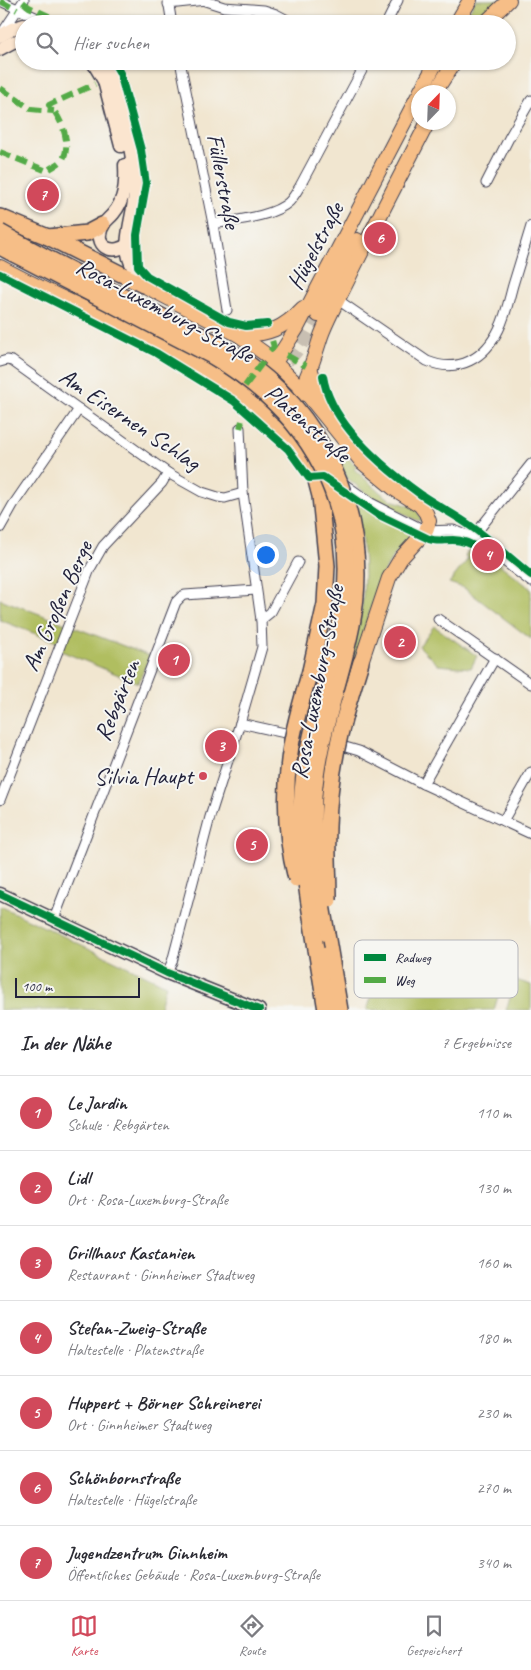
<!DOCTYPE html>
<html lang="de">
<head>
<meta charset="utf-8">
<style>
  :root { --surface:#fff; --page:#f2f2f3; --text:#2b2b33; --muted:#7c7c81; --line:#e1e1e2; --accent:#d1495b }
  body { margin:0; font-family:Caveat,sans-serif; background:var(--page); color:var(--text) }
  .compass { position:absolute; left:411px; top:85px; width:45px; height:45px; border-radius:50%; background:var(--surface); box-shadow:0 1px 4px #0004; rotate:23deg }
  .scale { position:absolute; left:15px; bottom:12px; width:125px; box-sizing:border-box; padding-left:5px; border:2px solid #22223b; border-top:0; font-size:14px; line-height:18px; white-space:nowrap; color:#22223b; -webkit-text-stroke:4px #f6f6f2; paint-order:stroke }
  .you { position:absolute; left:265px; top:554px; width:18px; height:18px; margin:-12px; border:4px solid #fff; border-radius:50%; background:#1a73e8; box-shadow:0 0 0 8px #1a73e833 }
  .badge { display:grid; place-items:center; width:32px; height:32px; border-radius:50%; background:var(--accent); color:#fff; font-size:16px; font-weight:700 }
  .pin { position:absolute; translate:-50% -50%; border:2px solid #fff; box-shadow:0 1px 5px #0006 }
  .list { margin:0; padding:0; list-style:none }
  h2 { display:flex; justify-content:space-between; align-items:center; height:65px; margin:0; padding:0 20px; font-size:21px }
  h2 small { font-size:16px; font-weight:400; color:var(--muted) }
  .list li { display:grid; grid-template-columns:32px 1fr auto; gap:15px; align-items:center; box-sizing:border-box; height:75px; padding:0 20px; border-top:1px solid var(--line) }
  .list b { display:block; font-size:19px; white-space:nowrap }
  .list p { margin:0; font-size:16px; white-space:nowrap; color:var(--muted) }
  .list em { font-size:16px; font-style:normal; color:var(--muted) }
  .icon { flex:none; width:28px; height:28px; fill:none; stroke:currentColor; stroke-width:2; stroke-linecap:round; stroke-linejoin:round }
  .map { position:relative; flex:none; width:531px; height:1010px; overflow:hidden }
  .search { position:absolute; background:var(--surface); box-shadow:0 1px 4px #0004; left:15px; right:15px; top:15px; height:55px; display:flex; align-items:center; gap:12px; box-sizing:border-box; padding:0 18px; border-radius:28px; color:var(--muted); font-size:19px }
  .sheet { height:590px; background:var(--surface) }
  nav { display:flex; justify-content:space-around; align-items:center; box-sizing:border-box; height:70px; border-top:1px solid var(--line); background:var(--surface); font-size:14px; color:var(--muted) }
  nav a { display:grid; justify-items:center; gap:2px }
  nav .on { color:var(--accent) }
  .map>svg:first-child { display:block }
</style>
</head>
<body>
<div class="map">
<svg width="531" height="1010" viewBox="0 0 531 1010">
  <rect width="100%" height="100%" fill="#f6f6f2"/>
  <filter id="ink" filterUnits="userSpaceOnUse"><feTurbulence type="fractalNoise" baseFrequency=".02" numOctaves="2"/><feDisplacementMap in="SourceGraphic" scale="10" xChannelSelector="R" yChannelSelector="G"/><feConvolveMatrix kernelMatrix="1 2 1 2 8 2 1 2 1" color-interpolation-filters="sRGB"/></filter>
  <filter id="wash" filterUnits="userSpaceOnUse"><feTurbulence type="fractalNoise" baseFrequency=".0096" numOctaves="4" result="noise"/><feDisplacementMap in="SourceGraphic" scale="20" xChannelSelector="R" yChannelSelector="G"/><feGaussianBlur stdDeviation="1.12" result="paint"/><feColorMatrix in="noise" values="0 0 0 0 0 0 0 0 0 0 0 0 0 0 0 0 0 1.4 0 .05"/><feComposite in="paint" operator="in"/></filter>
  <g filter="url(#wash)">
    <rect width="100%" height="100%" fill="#f1e6d0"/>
    <!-- green -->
    <g fill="#b0be60" stroke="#69704e">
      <polygon points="476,0 498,0 477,24 461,24"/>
      <polygon points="334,452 347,458 357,466 354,469 381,493 391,500 416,508 422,521 416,520 371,497 347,478"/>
      <path d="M 355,502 L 413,536 L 394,555 L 381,577 L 348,679 L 345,679 C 350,659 356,639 360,618 C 367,580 364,540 355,502 Z"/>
      <polygon points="474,549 480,552 492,562 494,560 531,589 531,639 464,588 449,583 468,559 465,556 468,551"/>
      <polygon points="0,599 150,656 138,683 61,651 64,645 0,620"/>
      <polygon points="434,626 477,656 471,668 438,665 419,646"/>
      <polygon points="0,906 166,985 159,1010 0,1010"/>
      <polygon points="387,951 500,990 494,1010 367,1010"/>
      <polygon points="516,980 531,985 531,1010 506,1010"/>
    </g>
  </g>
  <g filter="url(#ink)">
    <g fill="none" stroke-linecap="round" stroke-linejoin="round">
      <!-- primary-tunnel -->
      <path stroke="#c8bfb2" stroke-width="14" stroke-dasharray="14 7" stroke-linecap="butt" d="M 269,370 C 294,364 306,336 318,315"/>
      <defs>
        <g id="minor">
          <polyline points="168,0 172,24"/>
          <polyline points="0,1 51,24"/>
          <polyline points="205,1 224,7 264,10 276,14 295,24"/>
          <polyline points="168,4 206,0"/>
          <polyline points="386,24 398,0"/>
          <polyline points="2,33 24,0"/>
          <polyline points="180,61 213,224 227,310"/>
          <polyline points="486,183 510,136 531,100"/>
          <path d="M 213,224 C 235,220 273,217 289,202 C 294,197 297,191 300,186 L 367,61"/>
          <path d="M 338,300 L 427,361 C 459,374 485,358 499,329 C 506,315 509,299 513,285 C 519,265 525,246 531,226"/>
          <polyline points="0,362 7,360 12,361 168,473 202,492 218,497 225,498 243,493"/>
          <polyline points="340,481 371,503 426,531 453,530 473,537 531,582"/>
          <polyline points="0,528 13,505 79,409"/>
          <polyline points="473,537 531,464"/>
          <polyline points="438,619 531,684"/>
          <polyline points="261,620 271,612 298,562"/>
          <polyline points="240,723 335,744 359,751 423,784 531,834"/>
          <polyline points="423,784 495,658"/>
          <polyline points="0,800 90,569 103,546 162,483 168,473"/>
          <polyline points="503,821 531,772"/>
          <polyline points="54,919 176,602 182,596 185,595 256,590"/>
          <polyline points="167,973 172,962 210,817 240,723 262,647 261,620 243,493 240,428"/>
        </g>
        <g id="secondary">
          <polyline points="0,36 12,29 24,25"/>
          <polyline points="0,49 13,42 24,39"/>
          <polyline points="92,61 104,81 121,146"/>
          <path d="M 104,61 C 119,80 135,164 135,190 C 135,211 123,239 129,258 C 132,268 138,277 143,285"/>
          <path d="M 125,165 C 126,183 125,200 113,214 C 109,219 102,223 101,230 C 95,249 115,255 128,244"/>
          <polyline points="0,894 167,973 259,1010"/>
        </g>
        <g id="primary">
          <polyline points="456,24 470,0"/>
          <polyline points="484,24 509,0"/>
          <polyline points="420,92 437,61"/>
          <polyline points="435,92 455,61"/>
          <path d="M 0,267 C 77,309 168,340 239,393 C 252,402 262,416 274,427"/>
          <polyline points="143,285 239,335 268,356 308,395 362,462 396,490 420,505 426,513 429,521 426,531 401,558 389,578 361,662"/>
          <polyline points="318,315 357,240"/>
          <path d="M 239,335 C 268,335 283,329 303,308"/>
          <polyline points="310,368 323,406"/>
          <polyline points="271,369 297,328 418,96"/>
          <path d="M 240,393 C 255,402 276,415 292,402 C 304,392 316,352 321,336 C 329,314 342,293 352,271 C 377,221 402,172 428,122"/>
        </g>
        <g id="trunk">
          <polyline points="0,217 48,237 143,285"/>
          <polyline points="48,237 87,233 102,225"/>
          <polyline points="274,427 301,454 313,469 320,496 327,566 325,604 310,671"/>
          <polyline points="350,698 361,662"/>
          <polyline points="327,934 340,1010"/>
          <polyline points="316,949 326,1010"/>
        </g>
      </defs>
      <!-- minor casing -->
      <use href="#minor" stroke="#413f51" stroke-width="11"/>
      <!-- secondary casing -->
      <use href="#secondary" stroke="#413f51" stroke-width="15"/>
      <!-- primary casing -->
      <use href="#primary" stroke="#413f51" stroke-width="16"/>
      <!-- trunk casing -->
      <use href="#trunk" stroke="#413f51" stroke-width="18"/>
      <!-- minor -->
      <use href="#minor" stroke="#fff" stroke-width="9"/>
      <!-- secondary -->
      <use href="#secondary" stroke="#fbe5cf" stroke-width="12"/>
      <!-- primary -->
      <use href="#primary" stroke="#f6be87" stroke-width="14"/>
      <!-- trunk -->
      <use href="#trunk" stroke="#f6be87" stroke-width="15"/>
      <defs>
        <g id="trunk-bridge">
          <path d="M 0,232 C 53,262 109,289 163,317 C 194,332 226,346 253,367 C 333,428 371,527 352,625 C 341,682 318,737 314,796 C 311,843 319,888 327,934"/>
          <path d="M 0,247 L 210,355 C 309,412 365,507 340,623 C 328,679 307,734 302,792 C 298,845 308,897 316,949"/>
          <path d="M 296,879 C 285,836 284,789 291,746 C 295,721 303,696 310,671"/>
          <path d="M 329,900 C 329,876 327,851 328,827 C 329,783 337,740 350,698"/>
        </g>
      </defs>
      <!-- trunk-bridge casing -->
      <use href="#trunk-bridge" stroke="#413f51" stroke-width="18" stroke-linecap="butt"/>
      <!-- trunk-bridge -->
      <use href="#trunk-bridge" stroke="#f6be87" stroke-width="15"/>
      <!-- quiet -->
      <g stroke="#53aa46" stroke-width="6" stroke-dasharray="12 6" stroke-linecap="butt">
        <polyline points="0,1 17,10"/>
        <polyline points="23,2 29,7 66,24"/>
        <polyline points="0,88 31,109 54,111"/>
        <path d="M 0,152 L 47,171 C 51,167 60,164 63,159 C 72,143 61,117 49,105 L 95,84"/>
        <polyline points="270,351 274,347 271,337"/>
        <polyline points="286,355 306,366"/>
        <polyline points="245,386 265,359"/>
        <polyline points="240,428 242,421"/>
      </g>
      <defs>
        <g id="cycleway">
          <polyline points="113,61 120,73 141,150 146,184 137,235 138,266 147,276 229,322 246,326 267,324"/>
          <path d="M 0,274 L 156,353 L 234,401 L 288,449 L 309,478 L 323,477 L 377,514 L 429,539 C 437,542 444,540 453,540 C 463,540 471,544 480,549"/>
          <path d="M 323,376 C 330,423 384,468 420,494 C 437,506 456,515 472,527 C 492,541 511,559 531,575"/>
          <polyline points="0,894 167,973 259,1010"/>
        </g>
      </defs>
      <!-- cycleway casing -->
      <use href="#cycleway" stroke="#f6f6f2" stroke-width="11"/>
      <!-- cycleway -->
      <use href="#cycleway" stroke="#00873e" stroke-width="8"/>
    </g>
  </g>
  <!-- markers -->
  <circle fill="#d1495b" stroke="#f6f6f2" stroke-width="2" cx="203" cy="776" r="5"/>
  <g text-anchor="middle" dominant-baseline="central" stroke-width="4" stroke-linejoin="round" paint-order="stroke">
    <!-- street labels -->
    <g font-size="24" fill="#22223b" stroke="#f6f6f2">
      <text transform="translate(224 181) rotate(79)">Füllerstraße</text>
      <text transform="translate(315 246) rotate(-62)">Hügelstraße</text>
      <text transform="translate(165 310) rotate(28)">Rosa-Luxemburg-Straße</text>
      <text transform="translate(130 419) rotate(34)">Am Eisernen Schlag</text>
      <text transform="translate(308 423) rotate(41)">Platenstraße</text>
      <text transform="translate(57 606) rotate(-66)">Am Großen Berge</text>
      <text transform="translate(317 682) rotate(-79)">Rosa-Luxemburg-Straße</text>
      <text transform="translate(117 700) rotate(-68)">Rebgärten</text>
    </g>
    <!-- poi labels -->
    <g font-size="24" fill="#22223b" stroke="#f6f6f2" text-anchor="end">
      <text x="193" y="776">Silvia Haupt</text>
    </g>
  </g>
  <!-- legend -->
  <rect x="354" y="940" width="164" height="58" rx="8" fill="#f6f6f2" stroke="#b6b6bb" stroke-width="1"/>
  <rect x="364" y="954" width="22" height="7" fill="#00873e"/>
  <rect x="364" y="977" width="22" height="6" fill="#53aa46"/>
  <g font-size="14" fill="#22223b">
    <text x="395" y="962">Radweg</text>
    <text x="395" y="985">Weg</text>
  </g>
</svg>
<svg class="compass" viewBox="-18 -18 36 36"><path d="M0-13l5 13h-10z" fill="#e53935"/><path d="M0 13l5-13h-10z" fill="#7c7c81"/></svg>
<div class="scale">100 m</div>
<div class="you"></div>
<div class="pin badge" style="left:174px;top:660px">1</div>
<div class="pin badge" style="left:400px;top:642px">2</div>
<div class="pin badge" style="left:221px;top:746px">3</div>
<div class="pin badge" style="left:488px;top:555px">4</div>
<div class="pin badge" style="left:252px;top:845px">5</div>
<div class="pin badge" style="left:380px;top:238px">6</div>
<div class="pin badge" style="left:43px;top:195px">7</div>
<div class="search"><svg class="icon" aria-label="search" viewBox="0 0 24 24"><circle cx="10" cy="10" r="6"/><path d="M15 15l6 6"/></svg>Hier suchen</div>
</div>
<section class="sheet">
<h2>In der Nähe<small>7 Ergebnisse</small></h2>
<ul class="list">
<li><span class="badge">1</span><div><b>Le Jardin</b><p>Schule · Rebgärten</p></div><em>110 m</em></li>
<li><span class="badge">2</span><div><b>Lidl</b><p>Ort · Rosa-Luxemburg-Straße</p></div><em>130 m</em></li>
<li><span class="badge">3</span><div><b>Grillhaus Kastanien</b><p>Restaurant · Ginnheimer Stadtweg</p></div><em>160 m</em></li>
<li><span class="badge">4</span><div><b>Stefan-Zweig-Straße</b><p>Haltestelle · Platenstraße</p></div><em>180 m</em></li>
<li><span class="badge">5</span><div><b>Huppert + Börner Schreinerei</b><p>Ort · Ginnheimer Stadtweg</p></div><em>230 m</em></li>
<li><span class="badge">6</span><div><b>Schönbornstraße</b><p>Haltestelle · Hügelstraße</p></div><em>270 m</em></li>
<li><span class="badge">7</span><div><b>Jugendzentrum Ginnheim</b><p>Öffentliches Gebäude · Rosa-Luxemburg-Straße</p></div><em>340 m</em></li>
</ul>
</section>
<nav>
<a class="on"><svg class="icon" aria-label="map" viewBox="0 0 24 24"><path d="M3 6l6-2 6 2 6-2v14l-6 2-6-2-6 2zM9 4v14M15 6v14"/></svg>Karte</a>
<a><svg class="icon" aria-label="directions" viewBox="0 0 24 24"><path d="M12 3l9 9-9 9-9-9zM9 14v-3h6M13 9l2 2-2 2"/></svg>Route</a>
<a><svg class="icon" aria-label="saved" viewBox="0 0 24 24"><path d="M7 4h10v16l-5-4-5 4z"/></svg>Gespeichert</a>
</nav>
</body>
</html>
